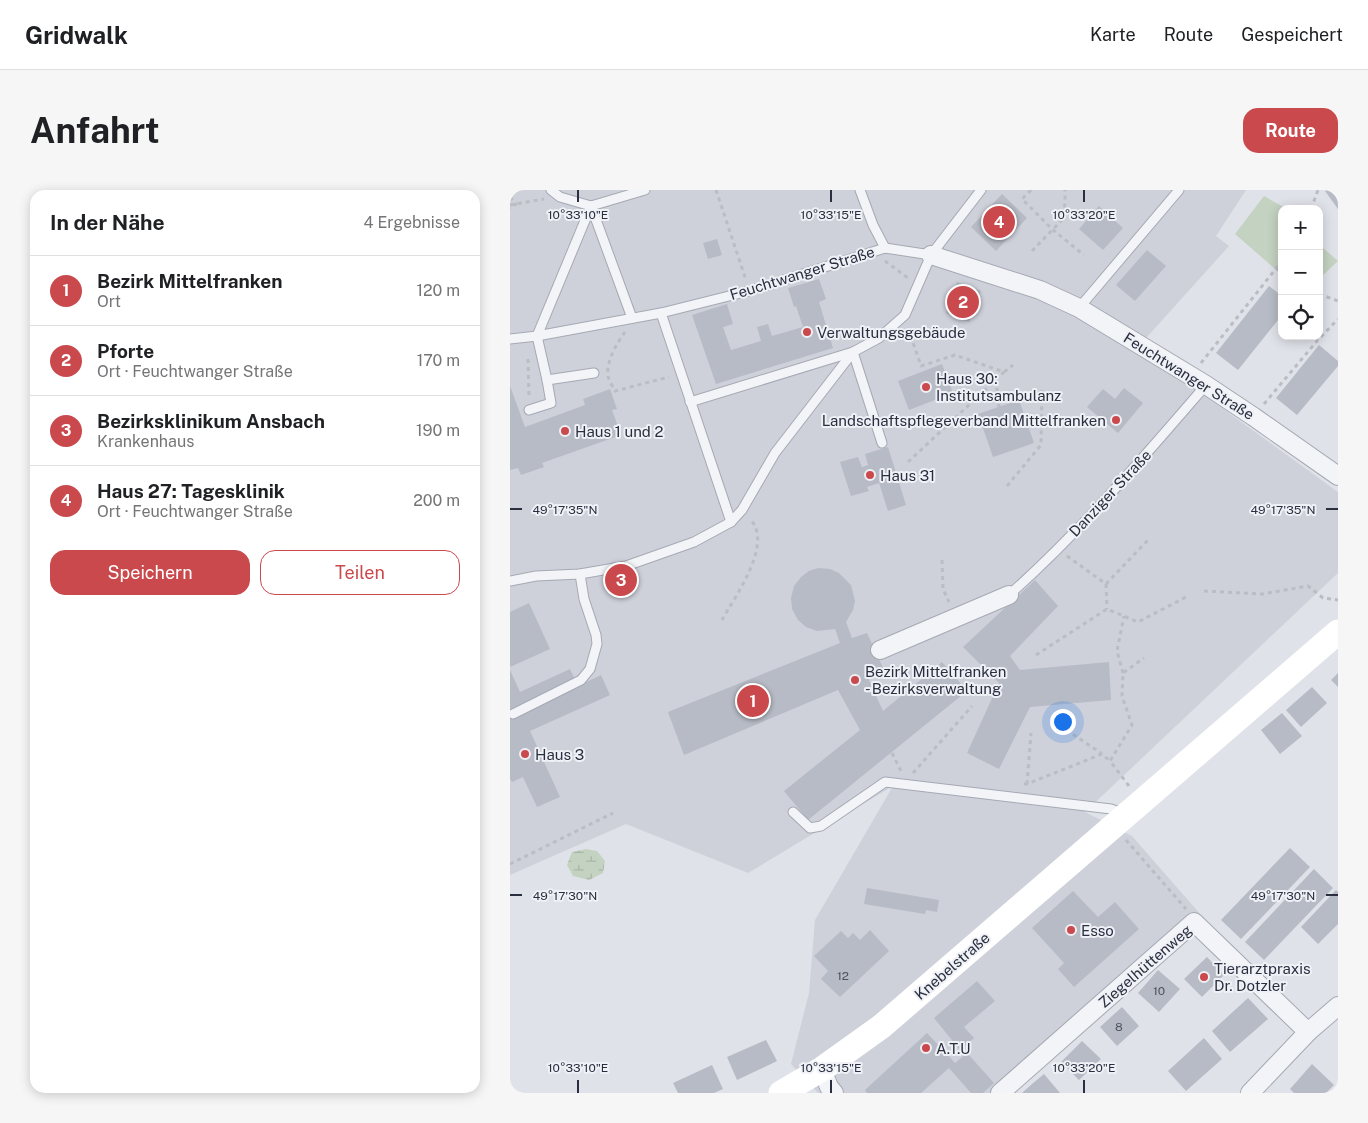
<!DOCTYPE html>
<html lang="de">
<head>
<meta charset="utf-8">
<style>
  :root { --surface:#fff; --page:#f6f6f6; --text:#202124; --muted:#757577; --line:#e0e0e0; --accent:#ca494d }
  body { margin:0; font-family:"Public Sans",sans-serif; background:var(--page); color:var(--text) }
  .controls { position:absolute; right:15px; top:15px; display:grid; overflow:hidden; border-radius:10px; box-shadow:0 2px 12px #0003 }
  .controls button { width:45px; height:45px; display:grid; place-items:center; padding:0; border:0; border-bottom:1px solid var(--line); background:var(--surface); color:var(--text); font:25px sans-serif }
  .you { position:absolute; left:552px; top:531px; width:18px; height:18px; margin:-12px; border:4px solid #fff; border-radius:50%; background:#1a73e8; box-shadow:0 0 0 8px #1a73e833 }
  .badge { display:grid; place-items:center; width:32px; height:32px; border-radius:50%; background:var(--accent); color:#fff; font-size:16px; font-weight:700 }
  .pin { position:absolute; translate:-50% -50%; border:2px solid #fff; box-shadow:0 1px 5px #0006 }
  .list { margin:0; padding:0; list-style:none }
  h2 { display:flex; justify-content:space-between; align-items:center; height:65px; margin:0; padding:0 20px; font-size:21px }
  h2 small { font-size:16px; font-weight:400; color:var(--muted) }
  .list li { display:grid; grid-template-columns:32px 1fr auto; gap:15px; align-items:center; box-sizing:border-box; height:70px; padding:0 20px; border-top:1px solid var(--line) }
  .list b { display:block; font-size:19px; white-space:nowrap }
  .list p { margin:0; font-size:16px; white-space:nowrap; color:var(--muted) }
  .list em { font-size:16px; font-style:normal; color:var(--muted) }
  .actions { display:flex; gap:10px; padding:15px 20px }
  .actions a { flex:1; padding:11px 0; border:1px solid var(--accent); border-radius:15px; text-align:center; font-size:18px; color:var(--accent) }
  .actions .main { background:var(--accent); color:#fff }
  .icon { flex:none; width:28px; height:28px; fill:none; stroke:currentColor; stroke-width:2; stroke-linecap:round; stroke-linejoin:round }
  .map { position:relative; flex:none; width:828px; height:903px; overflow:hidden; border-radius:15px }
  header { display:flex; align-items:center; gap:30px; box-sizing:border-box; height:70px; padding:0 25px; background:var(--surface); border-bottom:1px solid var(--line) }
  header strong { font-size:24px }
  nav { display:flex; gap:28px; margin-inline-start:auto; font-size:18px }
  .intro { display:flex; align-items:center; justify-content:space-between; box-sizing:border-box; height:120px; padding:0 30px }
  h1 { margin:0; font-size:35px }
  .button { padding:12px 22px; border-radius:15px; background:var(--accent); color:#fff; font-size:18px; font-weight:700 }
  main { display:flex; gap:30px; padding:0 30px }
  aside { flex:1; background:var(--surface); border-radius:15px; box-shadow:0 2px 12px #0003 }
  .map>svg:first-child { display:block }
</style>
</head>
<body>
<header>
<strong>Gridwalk</strong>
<nav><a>Karte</a><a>Route</a><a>Gespeichert</a></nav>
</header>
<div class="intro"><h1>Anfahrt</h1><a class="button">Route</a></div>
<main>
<aside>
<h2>In der Nähe<small>4 Ergebnisse</small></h2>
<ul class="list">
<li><span class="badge">1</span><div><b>Bezirk Mittelfranken</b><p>Ort</p></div><em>120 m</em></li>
<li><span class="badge">2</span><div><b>Pforte</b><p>Ort · Feuchtwanger Straße</p></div><em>170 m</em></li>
<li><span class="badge">3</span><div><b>Bezirksklinikum Ansbach</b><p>Krankenhaus</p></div><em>190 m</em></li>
<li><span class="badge">4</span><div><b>Haus 27: Tagesklinik</b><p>Ort · Feuchtwanger Straße</p></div><em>200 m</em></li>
</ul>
<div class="actions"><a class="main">Speichern</a><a>Teilen</a></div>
</aside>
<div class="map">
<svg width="828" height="903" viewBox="0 0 828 903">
  <defs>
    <pattern id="wetland-marsh" width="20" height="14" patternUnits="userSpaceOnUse" patternTransform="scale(1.25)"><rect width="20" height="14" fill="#c4d2c1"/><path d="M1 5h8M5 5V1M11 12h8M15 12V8" fill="none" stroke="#a8b5a7"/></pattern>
  </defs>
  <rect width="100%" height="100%" fill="#e0e2e9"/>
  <!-- built -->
  <polygon fill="#ced1da" points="0,0 736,0 706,46 719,56 628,157 828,302 828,383 575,622 622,646 698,733 500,903 308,903 281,874 299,803 305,730 383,596 238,683 116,634 0,685"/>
  <!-- wetland -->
  <polygon fill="url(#wetland-marsh)" points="76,659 87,661 95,671 93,683 79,690 63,686 57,675 62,662"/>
  <!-- park -->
  <g fill="#c4d2c1">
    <polygon points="754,6 777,19 772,19 772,85 725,44"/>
    <polygon points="809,52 813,58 828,71 809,89"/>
  </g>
  <!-- building -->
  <g fill="#b7bbc5">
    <polygon points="817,0 828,0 828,19 815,1"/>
    <polygon points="492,4 517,28 486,61 461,37"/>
    <polygon points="589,16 613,38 593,60 569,39"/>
    <polygon points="207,49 212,65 198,69 193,53"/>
    <polygon points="637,60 656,76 625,111 606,95"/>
    <polygon points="309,89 316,109 309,112 323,158 206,194 182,125 217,114 223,134 213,137 221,160 251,151 247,137 258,134 262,146 293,137 286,116 284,117 278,98"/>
    <polygon points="447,92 471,101 459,132 436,123"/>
    <polygon points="759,96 772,106 772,125 728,180 706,163"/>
    <polygon points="809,155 828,171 828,176 787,225 766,208"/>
    <polygon points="432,174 443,203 399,220 388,191"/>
    <polygon points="0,196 15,237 75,215 73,209 100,199 107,219 102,220 111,245 32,273 34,277 11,285 8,278 0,280"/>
    <polygon points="614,198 633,213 608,243 577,217 593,199 605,209"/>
    <polygon points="509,210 524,253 483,267 468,224"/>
    <polygon points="378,257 396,315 378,321 369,293 357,297 359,301 341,306 330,272 348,267 352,277 358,275 355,264"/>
    <polygon points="308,378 320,379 329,383 341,395 345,411 343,420 336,432 342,448 357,443 374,480 358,488 373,521 432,472 457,501 298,630 274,601 350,540 328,500 174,565 158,522 330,453 325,439 307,441 296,437 288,430 282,419 281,408 284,396 291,387 299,381"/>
    <polygon points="525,390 548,416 500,466 510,480 599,472 601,510 520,517 489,579 457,563 489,493 453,457"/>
    <polygon points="19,413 40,459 0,477 0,422"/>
    <polygon points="60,479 68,496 91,485 100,505 20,541 50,607 27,617 13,587 2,592 0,589 0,480 10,502"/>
    <polygon points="828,483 828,497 821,490"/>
    <polygon points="802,497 817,513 791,537 776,520"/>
    <polygon points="772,523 792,546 770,564 751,540"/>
    <polygon points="780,658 800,677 731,749 711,730"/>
    <polygon points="804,679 823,698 754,770 735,752"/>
    <polygon points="357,698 429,710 427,722 416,720 415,724 354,714"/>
    <polygon points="826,700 828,702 828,734 808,754 791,737"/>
    <polygon points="563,701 588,727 605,712 629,739 564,797 548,779 554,773 522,738"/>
    <polygon points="360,740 379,761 330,807 311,789 318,781 304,766 331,741 338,748 343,743 350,750"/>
    <polygon points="697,767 714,785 692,807 674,789"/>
    <polygon points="648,780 670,799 649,822 628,803"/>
    <polygon points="467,791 485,811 454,837 464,848 450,860 424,828"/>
    <polygon points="738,808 758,829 720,862 702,841"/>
    <polygon points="612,817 629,836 607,856 590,837"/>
    <polygon points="417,843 445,873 457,863 484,893 473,903 461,903 439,878 411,903 357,903 355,900"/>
    <polygon points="694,848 712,869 676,901 658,881"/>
    <polygon points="256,850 267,871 227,890 217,867"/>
    <polygon points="572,851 591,869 569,890 551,872"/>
    <polygon points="802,874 824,895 816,903 784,903 780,899"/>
    <polygon points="202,875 213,899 204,903 168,903 163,893"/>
    <polygon points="534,884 550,903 512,903 522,894"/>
  </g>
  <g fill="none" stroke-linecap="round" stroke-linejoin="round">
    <defs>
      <g id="lane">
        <polyline points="41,0 50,7 81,16 135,0"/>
        <polyline points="350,0 363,35 375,58"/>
        <polyline points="81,16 27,146 37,190 84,183"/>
        <polyline points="81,16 122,128"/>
        <polyline points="569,118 669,0"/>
        <polyline points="151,123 221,332"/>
        <polyline points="0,149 27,146 151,123 239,101 375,58 421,65"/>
        <polyline points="180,212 343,162 372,253"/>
        <polyline points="19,220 41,213 37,190"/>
        <polyline points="0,391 26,386 70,384 116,376 184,352 221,332 232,320 265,263 343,162 369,148 395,125 421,65 471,0"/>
        <path d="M 499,405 C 571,341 633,268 696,195"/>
        <polyline points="3,524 71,490 80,479 87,454 86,445 74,409 70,384"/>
        <polyline points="283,622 300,638 311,636 375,592 601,619 614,624"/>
      </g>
      <g id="street">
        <polyline points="421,65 530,100 569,118 696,195 744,227 828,286"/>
        <polyline points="370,460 499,405"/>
        <polyline points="312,879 319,897 324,903"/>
        <polyline points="490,903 684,732 798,842"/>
        <polyline points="740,903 798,842 828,816"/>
      </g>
    </defs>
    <!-- lane casing -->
    <use href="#lane" stroke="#a5a9b3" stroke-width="11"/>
    <!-- street casing -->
    <use href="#street" stroke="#a5a9b3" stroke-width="20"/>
    <!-- path -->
    <g stroke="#babdc3" stroke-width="3" stroke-dasharray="4 4" stroke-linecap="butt">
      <polyline points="206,0 236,90"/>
      <polyline points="521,0 512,9 543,40 574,65"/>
      <polyline points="0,7 6,14 0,18"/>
      <polyline points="0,15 34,9"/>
      <polyline points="801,19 808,0"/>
      <polyline points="522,61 552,30 555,14 555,0"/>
      <polyline points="375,71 398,88"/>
      <polyline points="766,78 772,83"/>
      <polyline points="809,104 828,111"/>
      <polyline points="398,138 411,176 445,165 494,182 503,175"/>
      <path d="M 115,142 C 107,153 96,171 98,186 C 99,191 103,197 105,201 L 159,187"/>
      <polyline points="18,169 19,207"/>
      <polyline points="691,173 772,71"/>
      <polyline points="486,190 489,217"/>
      <polyline points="754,214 807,151 828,129"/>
      <polyline points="398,272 494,182"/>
      <polyline points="497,296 531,255 532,199"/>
      <polyline points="557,366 596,394 638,350"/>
      <polyline points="432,370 433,399 439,412"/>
      <polyline points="596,394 597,419"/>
      <polyline points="694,401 752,404 798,396 813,408 828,410"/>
      <path d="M 212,430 C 225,406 264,354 240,329"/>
      <polyline points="526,465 597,419 628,432 678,406"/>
      <polyline points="613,483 607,461 614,426"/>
      <polyline points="543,531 591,563"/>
      <polyline points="382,563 392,583"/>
      <polyline points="403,583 462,516"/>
      <polyline points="514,594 517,594 592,564 600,571"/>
      <polyline points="517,594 521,543"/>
      <polyline points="619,596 600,571 622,535 612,506 613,483 634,468"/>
      <polyline points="616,650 676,719"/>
      <polyline points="0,674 103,623"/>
    </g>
    <!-- lane -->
    <use href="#lane" stroke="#f3f4f7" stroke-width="9"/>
    <!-- street -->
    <use href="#street" stroke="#f3f4f7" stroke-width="18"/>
    <!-- secondary -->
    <polyline stroke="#fff" stroke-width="25" points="271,903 312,879 372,836 828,442"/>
  </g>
  <!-- ticks -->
  <path fill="none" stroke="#292f3f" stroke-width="2" d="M 68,0 L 68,12M 321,0 L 321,12M 574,0 L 574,12M 0,319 L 12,319M 816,319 L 828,319M 0,705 L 12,705M 816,705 L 828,705M 68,890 L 68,903M 321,890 L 321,903M 574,890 L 574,903"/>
  <!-- markers -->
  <g fill="#ca494d" stroke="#eff1f6" stroke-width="2">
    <circle cx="297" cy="142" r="5"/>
    <circle cx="416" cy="197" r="5"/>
    <circle cx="606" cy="230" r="5"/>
    <circle cx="55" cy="241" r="5"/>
    <circle cx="360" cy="285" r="5"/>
    <circle cx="345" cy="490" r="5"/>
    <circle cx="15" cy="564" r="5"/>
    <circle cx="561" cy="740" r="5"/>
    <circle cx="694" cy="787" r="5"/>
    <circle cx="416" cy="858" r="5"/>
  </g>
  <g text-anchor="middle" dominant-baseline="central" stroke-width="4" stroke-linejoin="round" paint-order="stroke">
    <!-- number labels -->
    <g font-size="12" fill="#4c5260">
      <text x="333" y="786">12</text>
      <text x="649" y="801">10</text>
      <text x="609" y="837">8</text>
    </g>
    <!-- street labels -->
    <g font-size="15" fill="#292f3f" stroke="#eff1f6">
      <text transform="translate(292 83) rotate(-17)">Feuchtwanger Straße</text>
      <text transform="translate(679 186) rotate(32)">Feuchtwanger Straße</text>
      <text transform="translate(600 303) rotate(-47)">Danziger Straße</text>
      <text transform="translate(442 776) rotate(-41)">Knebelstraße</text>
      <text transform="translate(635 776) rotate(-41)">Ziegelhüttenweg</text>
    </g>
    <!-- poi labels -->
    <g font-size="15" fill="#292f3f" stroke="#eff1f6" text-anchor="start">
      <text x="307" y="142">Verwaltungsgebäude</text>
      <text x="426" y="188">Haus 30:<tspan x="426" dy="17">Institutsambulanz</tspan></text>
      <text x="596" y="230" text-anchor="end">Landschaftspflegeverband Mittelfranken</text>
      <text x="65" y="241">Haus 1 und 2</text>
      <text x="370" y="285">Haus 31</text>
      <text x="355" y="481">Bezirk Mittelfranken<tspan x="355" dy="17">- Bezirksverwaltung</tspan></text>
      <text x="25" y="564">Haus 3</text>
      <text x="571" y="740">Esso</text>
      <text x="704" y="778">Tierarztpraxis<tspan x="704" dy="17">Dr. Dotzler</tspan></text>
      <text x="426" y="858">A.T.U</text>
    </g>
  </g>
  <g font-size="12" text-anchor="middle" fill="#292f3f" stroke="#eff1f6" stroke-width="4" stroke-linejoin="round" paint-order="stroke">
    <text x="68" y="29">10°33'10"E</text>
    <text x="321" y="29">10°33'15"E</text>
    <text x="574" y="29">10°33'20"E</text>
    <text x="55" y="324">49°17'35"N</text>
    <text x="773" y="324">49°17'35"N</text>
    <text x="55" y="710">49°17'30"N</text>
    <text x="773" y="710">49°17'30"N</text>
    <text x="68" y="882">10°33'10"E</text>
    <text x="321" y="882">10°33'15"E</text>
    <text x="574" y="882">10°33'20"E</text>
  </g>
</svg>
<div class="controls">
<button>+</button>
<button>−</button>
<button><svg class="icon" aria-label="locate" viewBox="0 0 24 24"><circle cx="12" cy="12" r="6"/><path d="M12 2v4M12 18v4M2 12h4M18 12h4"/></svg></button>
</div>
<div class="you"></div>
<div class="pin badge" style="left:243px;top:511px">1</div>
<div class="pin badge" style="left:453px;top:112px">2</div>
<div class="pin badge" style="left:111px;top:390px">3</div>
<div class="pin badge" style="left:489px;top:32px">4</div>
</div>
</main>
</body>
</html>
